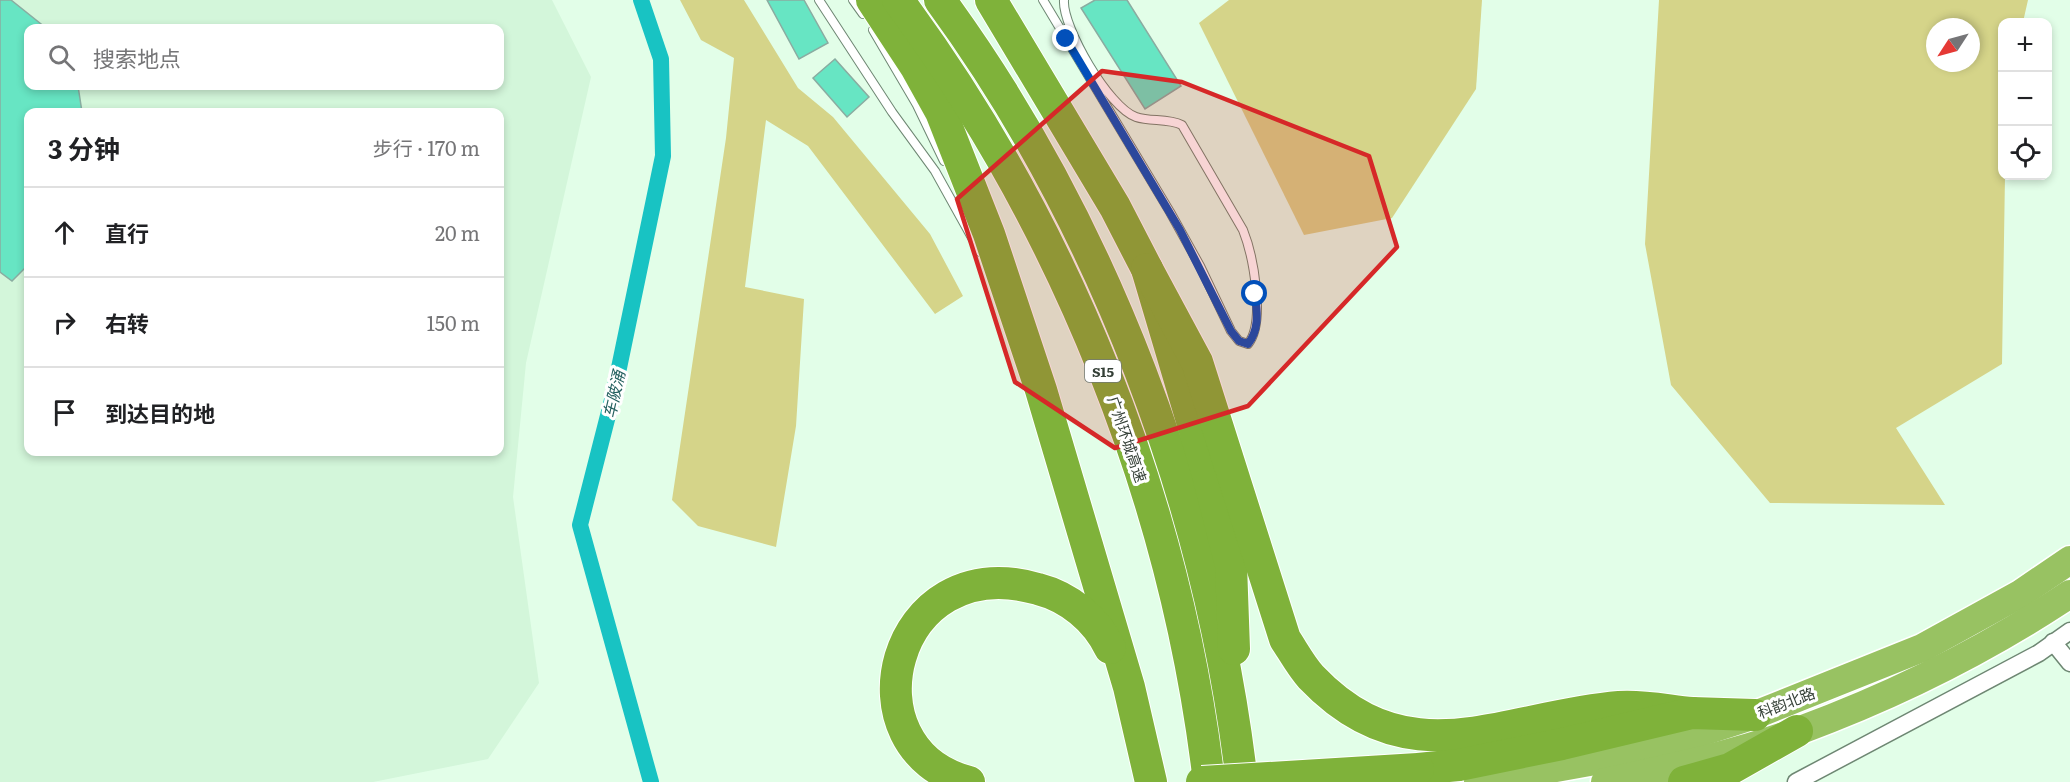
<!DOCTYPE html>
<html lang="zh">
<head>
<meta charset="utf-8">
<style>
  :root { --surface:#fff; --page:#f6f6f6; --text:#202124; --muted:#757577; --line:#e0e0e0 }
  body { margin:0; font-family:Literata,"Noto Sans SC",serif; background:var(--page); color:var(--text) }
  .controls { position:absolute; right:18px; top:18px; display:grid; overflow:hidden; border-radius:12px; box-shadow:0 3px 9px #0003 }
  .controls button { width:54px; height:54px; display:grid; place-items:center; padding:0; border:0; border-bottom:2px solid var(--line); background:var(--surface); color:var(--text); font:30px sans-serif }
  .compass { position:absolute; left:1926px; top:18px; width:54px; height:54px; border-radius:50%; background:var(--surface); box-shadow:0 3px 9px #0003; rotate:234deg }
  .stop { position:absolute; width:18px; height:18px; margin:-14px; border:4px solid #0250ba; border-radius:50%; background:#fff }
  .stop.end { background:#0250ba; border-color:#fff; box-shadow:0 2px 6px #0008 }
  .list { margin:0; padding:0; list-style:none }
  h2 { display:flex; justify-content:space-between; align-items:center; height:78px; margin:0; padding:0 24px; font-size:26px }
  h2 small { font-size:20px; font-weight:400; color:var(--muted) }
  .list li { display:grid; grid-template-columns:39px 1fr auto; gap:18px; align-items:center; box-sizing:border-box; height:90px; padding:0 24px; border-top:2px solid var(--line) }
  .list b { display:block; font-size:22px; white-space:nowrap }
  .list em { font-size:20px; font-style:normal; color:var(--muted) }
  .icon { flex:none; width:33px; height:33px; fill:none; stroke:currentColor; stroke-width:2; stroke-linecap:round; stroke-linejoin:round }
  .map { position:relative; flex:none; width:2070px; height:782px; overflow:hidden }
  .search { position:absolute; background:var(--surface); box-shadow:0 3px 9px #0003; left:24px; top:24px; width:480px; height:66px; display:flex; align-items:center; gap:15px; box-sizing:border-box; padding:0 21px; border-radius:12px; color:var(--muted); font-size:22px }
  .panel { position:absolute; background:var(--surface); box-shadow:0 3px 9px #0003; left:24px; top:108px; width:480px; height:348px; border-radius:12px }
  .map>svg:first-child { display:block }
</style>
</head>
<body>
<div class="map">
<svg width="2070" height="782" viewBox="0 0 2070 782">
  <rect width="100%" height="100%" fill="#e2fee8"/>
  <!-- built -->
  <path fill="#d3f6da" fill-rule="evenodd" d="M 0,0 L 552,0 L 591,77 L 526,363 L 513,497 L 539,683 L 488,759 L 373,782 L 0,782 ZM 28,28 L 500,28 L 500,86 L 28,86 ZM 28,112 L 500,112 L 500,452 L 28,452 Z"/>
  <!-- green -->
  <g fill="#d5d489" fill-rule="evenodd">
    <polygon points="680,0 744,0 798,88 833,117 930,234 963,296 935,314 808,146 766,120 745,287 804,299 796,426 776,547 698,526 672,500 726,138 734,58 701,40"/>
    <polygon points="1229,0 1482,0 1476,89 1392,218 1304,235 1199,23"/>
    <path d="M 1659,0 L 2028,0 L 2023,22 L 2002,22 L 2002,176 L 2005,176 L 2002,364 L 1896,428 L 1945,505 L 1770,503 L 1671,385 L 1645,244 ZM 1935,27 L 1971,27 L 1971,63 L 1935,63 Z"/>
  </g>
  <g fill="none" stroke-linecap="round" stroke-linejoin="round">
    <!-- canal -->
    <polyline stroke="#18c3c3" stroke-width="16" points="641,0 661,59 663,156 614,392 580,525 651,782"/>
  </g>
  <!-- building -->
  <g fill="#67e5c3" stroke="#8aaca1" stroke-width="1.5">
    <polygon points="0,0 11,0 46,28 28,28 28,86 78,86 82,112 28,112 28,265 12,281 0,272"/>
    <polygon points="767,0 804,0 828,43 799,59"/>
    <polygon points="1095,0 1127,0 1181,86 1145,109 1081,8"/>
    <polygon points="835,59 869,97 847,117 813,78"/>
  </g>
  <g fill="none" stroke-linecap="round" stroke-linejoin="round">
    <defs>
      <g id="service">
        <polyline points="819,0 892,112 935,171 980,252"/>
        <polyline points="853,0 863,14"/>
        <path d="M 1043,0 L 1170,212 L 1200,266 L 1231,331 L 1239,341 L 1248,344 C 1266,322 1253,255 1243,230 L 1182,125 C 1167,118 1151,122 1136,117 C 1109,108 1062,27 1064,0"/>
        <polyline points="873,30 917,105 944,161"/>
      </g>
      <g id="minor">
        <polyline points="2053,642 2070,663"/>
        <polyline points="1796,782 2039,653 2070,631"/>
      </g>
      <g id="trunk">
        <polyline points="1478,782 1634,754 1755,715 1922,648 2020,594 2070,560"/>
        <path d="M 1605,782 C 1670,768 1736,754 1798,731 C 1893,696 1986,650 2070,594"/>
      </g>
      <g id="motorway">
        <polyline points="872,0 916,67 941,112 989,234 1041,390 1129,687 1151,782"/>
        <path d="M 898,0 C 1066,227 1176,501 1209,782"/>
        <path d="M 940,0 C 1104,224 1210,507 1242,782"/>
        <polyline points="991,0 1115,207 1147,269 1206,468 1231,565 1234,649"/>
        <path d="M 1147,269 L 1197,362 L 1285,639 C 1293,651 1301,666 1311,677 C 1409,780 1501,717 1619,707 C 1643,705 1669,711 1692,713"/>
        <polyline points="1418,769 1459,765 1562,744 1692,713 1755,715"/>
        <path d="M 969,782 C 842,750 890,546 1038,589 C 1069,597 1096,619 1110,648"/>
        <polyline points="1684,782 1730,769 1797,731"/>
      </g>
    </defs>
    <!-- service casing -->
    <use href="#service" stroke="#6e8773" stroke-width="10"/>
    <!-- minor casing -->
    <use href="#minor" stroke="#6e8773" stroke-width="19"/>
    <!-- trunk casing -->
    <use href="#trunk" stroke="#fff" stroke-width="31"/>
    <!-- motorway casing -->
    <use href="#motorway" stroke="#fff" stroke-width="34"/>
    <!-- service -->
    <use href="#service" stroke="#fff" stroke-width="8"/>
    <!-- minor -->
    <use href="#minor" stroke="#fff" stroke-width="16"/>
    <!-- trunk -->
    <use href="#trunk" stroke="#98c262" stroke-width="28"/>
    <!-- motorway -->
    <use href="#motorway" stroke="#7fb23a" stroke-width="32"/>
    <defs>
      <polyline id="motorway-bridge" points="1202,782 1418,769"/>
    </defs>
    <!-- motorway-bridge casing -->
    <use href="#motorway-bridge" stroke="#fff" stroke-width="34" stroke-linecap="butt"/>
    <!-- motorway-bridge -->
    <use href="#motorway-bridge" stroke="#7fb23a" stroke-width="32"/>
  </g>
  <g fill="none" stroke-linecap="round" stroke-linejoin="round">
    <!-- route -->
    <path stroke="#0250ba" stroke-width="8" d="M 1066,39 L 1180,230 L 1231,331 L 1239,341 L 1248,344 C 1260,329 1257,311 1255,294"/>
  </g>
  <!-- marked area -->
  <path fill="#d62828" fill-opacity="0.2" stroke="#d62828" stroke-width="4.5" stroke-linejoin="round" d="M 1102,71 L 1182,82 L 1369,156 L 1397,247 L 1248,406 L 1115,448 L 1015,382 L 957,199 Z"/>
  <g text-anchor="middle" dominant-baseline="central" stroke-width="6" stroke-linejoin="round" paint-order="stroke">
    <!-- shield labels -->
    <rect fill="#fff" stroke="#727973" stroke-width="1.5" x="1085" y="360" width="36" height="22" rx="4.5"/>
    <g font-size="14" font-weight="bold" fill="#354037">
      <text x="1103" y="371">S15</text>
    </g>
    <!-- street labels -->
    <g font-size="15" fill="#354037" stroke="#fff">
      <text transform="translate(1128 439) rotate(71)">广州环城高速</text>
      <text transform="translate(1786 702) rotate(-21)">科韵北路</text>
    </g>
    <!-- water labels -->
    <g font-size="16" font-style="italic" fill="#256160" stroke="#fff">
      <text transform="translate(613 394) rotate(-77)">车陂涌</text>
    </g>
  </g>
</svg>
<div class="controls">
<button>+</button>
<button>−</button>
<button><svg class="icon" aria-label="locate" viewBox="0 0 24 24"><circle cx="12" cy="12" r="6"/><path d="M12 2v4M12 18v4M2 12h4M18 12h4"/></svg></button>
</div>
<svg class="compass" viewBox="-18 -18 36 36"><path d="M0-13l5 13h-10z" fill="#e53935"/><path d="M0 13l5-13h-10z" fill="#757577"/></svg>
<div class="stop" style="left:1255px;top:294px"></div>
<div class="stop end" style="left:1066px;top:39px"></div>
<div class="search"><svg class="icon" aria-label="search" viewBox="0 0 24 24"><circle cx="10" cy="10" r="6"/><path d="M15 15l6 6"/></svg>搜索地点</div>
<section class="panel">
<h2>3 分钟<small>步行 · 170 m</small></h2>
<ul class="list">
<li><svg class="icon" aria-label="ahead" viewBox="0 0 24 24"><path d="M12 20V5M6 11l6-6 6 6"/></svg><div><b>直行</b></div><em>20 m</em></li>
<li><svg class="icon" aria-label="right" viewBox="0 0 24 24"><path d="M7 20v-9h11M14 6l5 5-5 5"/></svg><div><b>右转</b></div><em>150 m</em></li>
<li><svg class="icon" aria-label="arrive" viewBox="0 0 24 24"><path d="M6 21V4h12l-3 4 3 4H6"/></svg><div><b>到达目的地</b></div></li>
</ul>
</section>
</div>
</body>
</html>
